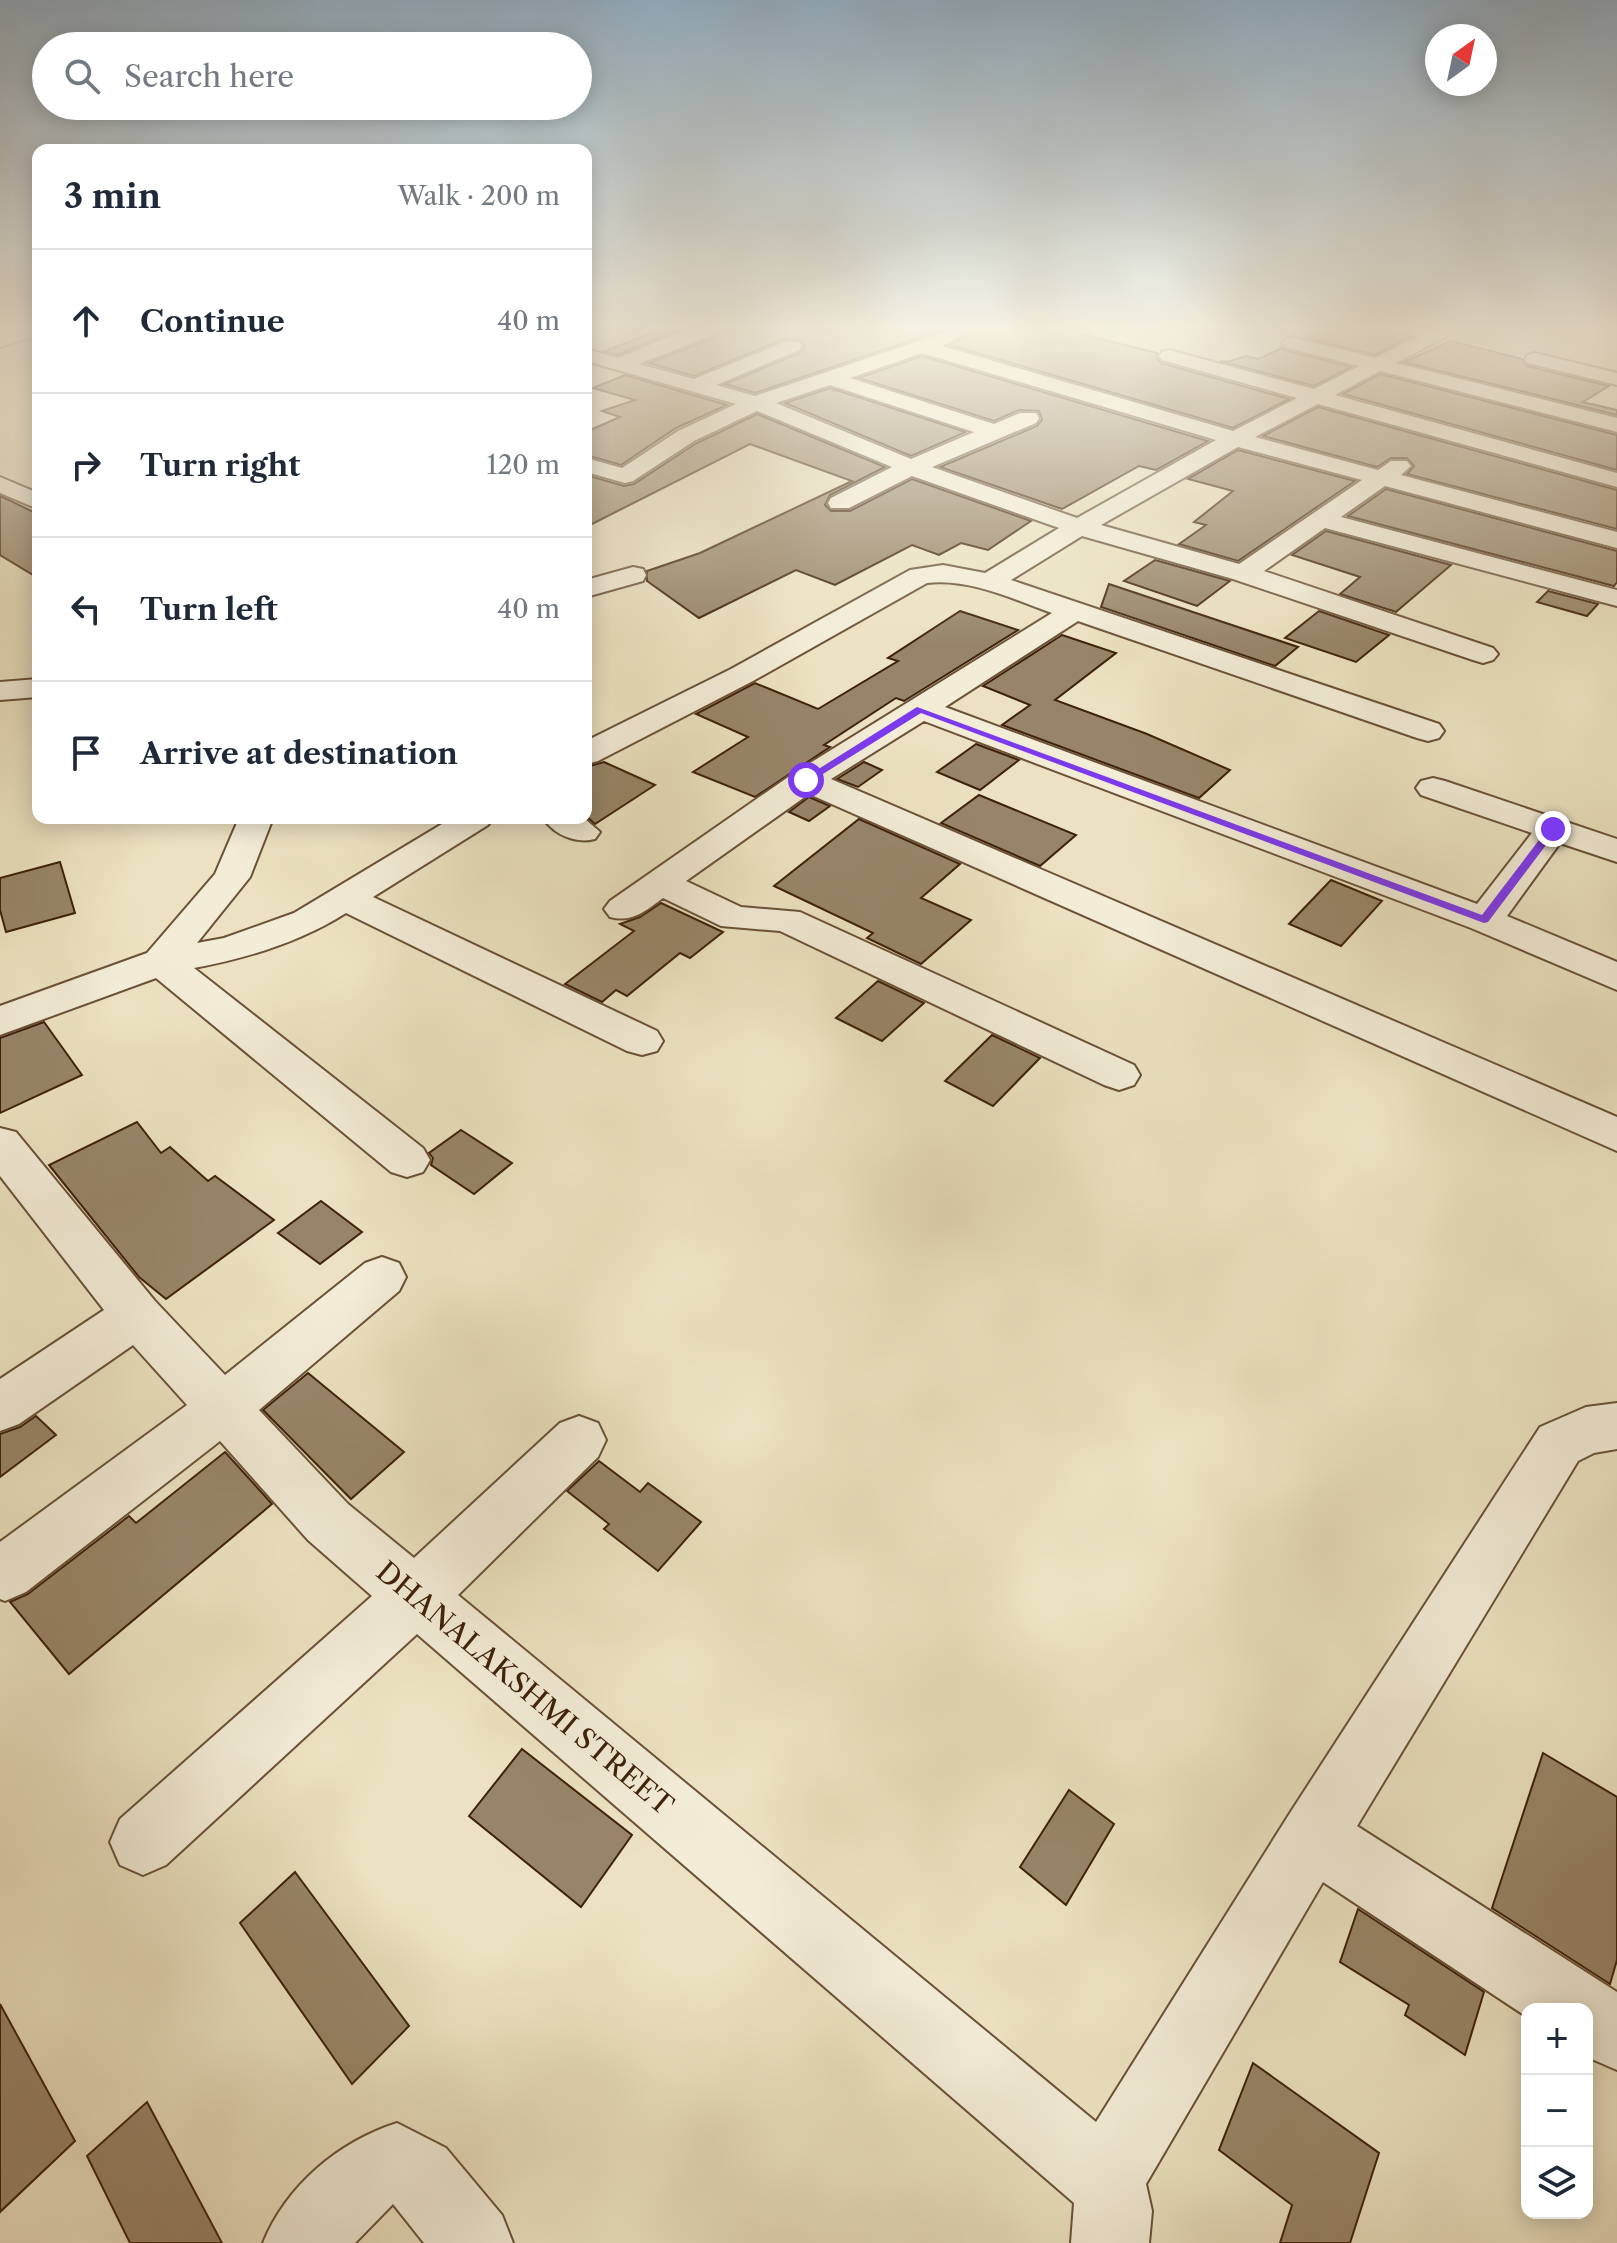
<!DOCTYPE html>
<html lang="en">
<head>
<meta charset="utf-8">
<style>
  :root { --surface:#fff; --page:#f2f2f3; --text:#1f2937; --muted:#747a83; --line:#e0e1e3 }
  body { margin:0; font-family:"Libre Caslon Text",serif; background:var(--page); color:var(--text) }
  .controls { position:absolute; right:24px; bottom:24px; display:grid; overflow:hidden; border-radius:16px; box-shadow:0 4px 20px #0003 }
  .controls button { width:72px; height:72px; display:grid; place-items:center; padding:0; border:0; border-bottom:2px solid var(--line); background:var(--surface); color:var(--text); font:40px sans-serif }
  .compass { position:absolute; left:1425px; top:24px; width:72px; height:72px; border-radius:50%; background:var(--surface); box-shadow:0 4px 20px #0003; rotate:33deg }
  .stop { position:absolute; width:24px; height:24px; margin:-18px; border:6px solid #7c3aed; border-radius:50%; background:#fff }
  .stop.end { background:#7c3aed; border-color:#fff; box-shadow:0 2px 8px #0008 }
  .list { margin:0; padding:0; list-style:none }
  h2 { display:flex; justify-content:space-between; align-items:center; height:104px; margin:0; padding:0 32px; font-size:34px }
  h2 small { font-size:26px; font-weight:400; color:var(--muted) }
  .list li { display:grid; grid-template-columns:52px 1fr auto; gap:24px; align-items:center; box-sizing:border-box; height:144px; padding:0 32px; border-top:2px solid var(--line) }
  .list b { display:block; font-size:30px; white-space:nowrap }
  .list em { font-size:26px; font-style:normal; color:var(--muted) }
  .icon { flex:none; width:44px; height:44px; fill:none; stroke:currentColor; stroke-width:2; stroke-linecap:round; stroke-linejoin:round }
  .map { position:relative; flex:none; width:1617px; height:2243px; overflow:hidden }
  .search { position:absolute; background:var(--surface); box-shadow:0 4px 20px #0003; left:32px; top:32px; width:560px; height:88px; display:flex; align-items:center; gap:20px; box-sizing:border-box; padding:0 28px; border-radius:44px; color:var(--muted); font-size:30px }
  .panel { position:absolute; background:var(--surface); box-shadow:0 4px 20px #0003; left:32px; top:144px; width:560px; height:680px; border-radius:16px }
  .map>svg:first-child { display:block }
</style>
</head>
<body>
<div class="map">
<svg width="1617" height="2243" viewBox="0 0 1617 2243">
  <rect width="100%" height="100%" fill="#ece2c1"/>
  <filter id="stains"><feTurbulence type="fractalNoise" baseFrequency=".0025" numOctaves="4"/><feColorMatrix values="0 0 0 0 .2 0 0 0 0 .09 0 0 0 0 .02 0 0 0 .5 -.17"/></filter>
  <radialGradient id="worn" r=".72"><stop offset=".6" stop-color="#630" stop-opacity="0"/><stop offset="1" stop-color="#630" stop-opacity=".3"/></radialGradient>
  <!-- building -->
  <g fill="#988569" stroke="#3e2109" stroke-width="2">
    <polygon points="660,330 679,330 618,355 604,351"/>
    <polygon points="715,330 943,330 755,393 725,384 800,353 805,346 801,340 784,339 694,376 649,363 711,339"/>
    <polygon points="953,330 1065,330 1157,353 1157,358 1161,363 1289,399 1233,428 950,345 962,338"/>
    <polygon points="1348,330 1384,330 1411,336 1375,355 1306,338 1320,331 1336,335"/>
    <polygon points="1451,341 1522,359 1527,366 1609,386 1583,402 1617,410 1617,415 1404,362"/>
    <polygon points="1282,348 1284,350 1351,367 1314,386 1220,361 1227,362 1246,356 1258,359"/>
    <polygon points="922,356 1208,441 1156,470 1139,466 1062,509 940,467 1037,426 1042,420 1039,411 1019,410 994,421 859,378"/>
    <polygon points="1380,374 1617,435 1617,470 1343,394"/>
    <polygon points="625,375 727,405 676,428 621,465 586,455 586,432 620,417 602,411 635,400 593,388"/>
    <polygon points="830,388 966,432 911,456 785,403"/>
    <polygon points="1318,407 1617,490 1617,529 1407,474 1414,466 1407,458 1391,458 1377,467 1263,436"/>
    <polygon points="757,414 885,467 830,495 825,505 831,511 850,511 912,479 1031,521 988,550 961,543 939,555 912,545 835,585 796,570 699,618 647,581 647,571 700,553 852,481 750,444 586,527 586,475 624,486 634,484 695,444"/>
    <polygon points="1238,450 1355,481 1238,561 1179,544 1206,525 1194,522 1233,491 1188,479"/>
    <polygon points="1386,489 1617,551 1617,582 1614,586 1348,516"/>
    <polygon points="0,496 38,514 38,578 0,555"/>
    <polygon points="1326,531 1451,565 1396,612 1340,594 1360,577 1292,555"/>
    <polygon points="1155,560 1230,581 1197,606 1124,581"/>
    <polygon points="1109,584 1298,647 1275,666 1101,607"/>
    <polygon points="1548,591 1598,604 1587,616 1537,602"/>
    <polygon points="960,611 1018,630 904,701 896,698 824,745 830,747 755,797 693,772 748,737 696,714 755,683 818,709 898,661 888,658"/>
    <polygon points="1319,611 1389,635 1356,662 1285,638"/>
    <polygon points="1062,635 1116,653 1055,700 1147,734 1230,770 1199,798 1002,725 1030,705 983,686"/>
    <polygon points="976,744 1019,760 980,790 937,772"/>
    <polygon points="604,762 655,785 595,824 586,816 586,767"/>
    <polygon points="864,762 882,770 858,787 837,779"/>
    <polygon points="979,795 1076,835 1040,866 941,823"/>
    <polygon points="809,797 830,806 809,821 789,812"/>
    <polygon points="859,819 960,864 921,898 971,920 921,964 867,938 873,933 774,886"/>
    <polygon points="60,862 75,913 6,932 0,910 0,878"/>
    <polygon points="1331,880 1382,901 1341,946 1289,924"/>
    <polygon points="661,903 723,932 690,958 680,953 627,996 616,990 602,1002 565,984 634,931 620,924 640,917"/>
    <polygon points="878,981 924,1003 882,1041 836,1018"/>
    <polygon points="44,1022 82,1075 0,1113 0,1038"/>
    <polygon points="992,1035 1040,1058 993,1106 945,1081"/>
    <polygon points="137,1122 161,1153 170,1147 208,1181 215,1176 274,1220 166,1299 139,1277 49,1165"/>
    <polygon points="461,1130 512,1163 474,1194 431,1165 433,1158 429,1153"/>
    <polygon points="321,1201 362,1232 320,1264 278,1233"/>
    <polygon points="308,1373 404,1452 351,1499 263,1410"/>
    <polygon points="36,1416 56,1435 0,1477 0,1434 20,1427"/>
    <polygon points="225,1452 272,1504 69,1674 10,1602 28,1594 129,1516 136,1523"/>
    <polygon points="599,1461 640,1492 648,1483 701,1522 658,1571 604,1529 609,1524 567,1491"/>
    <polygon points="522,1749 632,1835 581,1907 469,1816"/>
    <polygon points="1543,1753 1617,1797 1617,1960 1610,1984 1492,1908"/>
    <polygon points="1069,1790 1114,1824 1066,1905 1020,1867"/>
    <polygon points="295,1872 409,2026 352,2084 240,1923"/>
    <polygon points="1358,1909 1484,1992 1465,2055 1405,2015 1409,2005 1340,1962"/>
    <polygon points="0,2004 75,2141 0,2212"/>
    <polygon points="1253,2063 1379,2153 1350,2243 1280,2243 1292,2205 1219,2150"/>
    <polygon points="147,2102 222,2243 130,2243 87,2156"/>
  </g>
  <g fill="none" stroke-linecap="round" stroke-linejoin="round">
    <defs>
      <g id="minor">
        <polygon points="16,330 38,330 38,335 0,347 0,335"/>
        <path d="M 686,330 L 713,332 L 710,336 L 639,364 L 694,379 L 785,342 L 799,342 L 802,346 L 799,350 L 716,385 L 755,396 L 949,331 L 959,337 L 942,346 L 1233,431 L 1297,398 L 1162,360 L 1159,356 L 1162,352 L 1169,350 L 1314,389 L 1359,366 L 1285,347 L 1282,343 L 1285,339 L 1292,337 L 1375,358 L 1430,330 L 1453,330 L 1451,334 L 1396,363 L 1617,418 L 1617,432 L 1380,371 L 1335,395 L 1617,473 L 1617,487 L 1318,404 L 1255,437 L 1378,470 L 1391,461 L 1407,461 L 1411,466 L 1401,475 L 1617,532 L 1617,548 L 1385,486 L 1341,517 L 1617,590 L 1617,606 L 1325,528 L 1264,571 L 1493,648 L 1498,654 L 1493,660 L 1483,663 L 1473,660 L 1233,579 L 1082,536 L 1011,580 L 1439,724 L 1444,731 L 1439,738 L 1428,741 L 1417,738 L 1078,621 L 945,707 L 1477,904 L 1532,833 L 1421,795 L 1416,788 L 1421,781 L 1433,778 L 1445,781 L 1617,839 L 1617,862 L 1560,843 L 1507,916 L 1617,962 L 1617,990 L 1471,928 L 924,721 L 831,779 L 1617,1117 L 1617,1151 L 809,794 L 686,881 L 741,907 L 800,912 L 1134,1065 L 1140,1075 L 1134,1085 L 1119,1090 L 1104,1085 L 780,931 L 721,926 L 663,898 C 645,911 633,923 610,917 L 604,909 L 610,901 L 794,773 L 1052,613 C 1013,599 969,578 927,583 L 753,681 L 598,761 L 586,764 L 586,741 L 731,669 L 910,570 L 943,565 L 985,573 L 1059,528 L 912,476 L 849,508 L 831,508 L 828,503 L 831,498 L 892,467 L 757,411 L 694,441 L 633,481 L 625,483 L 586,472 L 586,458 L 622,468 L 678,431 L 736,404 L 586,361 L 586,349 L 618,358 ZM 922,353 L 1216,440 L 1077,518 L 932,467 L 1036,423 L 1039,418 L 1036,413 L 1020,413 L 994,424 L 850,378 ZM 830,385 L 974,432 L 911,459 L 776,403 ZM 1238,447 L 1362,480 L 1239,564 L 1101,525 Z"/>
        <polygon points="1535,353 1617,373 1617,385 1528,363 1525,359 1528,355"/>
        <polygon points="0,477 38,493 38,509 0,493"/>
        <polygon points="633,567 643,569 646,575 643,581 586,597 586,580"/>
        <polygon points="38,679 38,697 0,700 0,682"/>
        <path d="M 239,818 L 273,818 L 250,877 L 197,943 L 224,938 L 294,913 L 452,818 L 493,818 L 488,825 L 373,897 L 657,1031 L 663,1041 L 657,1051 L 642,1055 L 627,1051 L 346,913 C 300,942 248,958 194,968 L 423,1148 L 430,1160 L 423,1172 L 407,1177 L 391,1172 L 156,978 L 0,1035 L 0,1006 L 147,953 L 215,874 Z"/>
        <path d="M 543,818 L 584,818 L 600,832 L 595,839 C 576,844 554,835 543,818 Z"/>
        <polygon points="0,1128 16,1132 155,1301 225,1375 365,1263 382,1257 399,1263 406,1277 399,1291 259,1410 348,1504 414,1558 560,1423 579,1416 598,1423 606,1440 598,1457 458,1595 1096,2122 1290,1813 1540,1427 1586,1407 1617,1403 1617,1449 1594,1453 1578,1461 1357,1826 1617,1992 1617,2070 1587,2057 1587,2009 1527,2009 1527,2017 1323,1882 1146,2184 1152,2211 1149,2243 1071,2243 1074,2203 417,1634 166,1865 143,1875 120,1865 110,1842 120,1819 372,1596 308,1540 220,1441 26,1592 5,1601 0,1599 0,1542 187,1405 133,1345 19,1424 0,1431 0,1379 104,1310 0,1176"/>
        <path d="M 397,2123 L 446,2148 L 502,2215 L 513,2243 L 424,2243 L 393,2204 L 355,2243 L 263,2243 C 286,2186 338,2142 397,2123 Z"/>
      </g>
    </defs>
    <!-- minor casing -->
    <use href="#minor" stroke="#6a5137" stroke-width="4"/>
    <!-- minor -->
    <use href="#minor" fill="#f3ecd7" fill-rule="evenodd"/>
  </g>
  <!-- sky -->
  <linearGradient id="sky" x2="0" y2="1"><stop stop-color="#92acbf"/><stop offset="0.51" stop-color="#f6f2e3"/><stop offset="1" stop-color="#f6f2e3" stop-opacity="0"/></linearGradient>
  <rect width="1617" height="644" fill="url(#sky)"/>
  <!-- route -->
  <polygon fill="#7c3aed" points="917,707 1482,915 1549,827 1558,829 1488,922 1484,923 921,713 810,782 801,780"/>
  <g text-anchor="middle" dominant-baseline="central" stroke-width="6" stroke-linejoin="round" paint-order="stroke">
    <!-- near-street labels -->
    <g font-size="28" fill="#3e2109" stroke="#f3ecd7">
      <text transform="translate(525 1688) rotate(40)">DHANALAKSHMI STREET</text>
    </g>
  </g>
  <rect width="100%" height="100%" filter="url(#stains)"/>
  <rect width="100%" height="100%" fill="url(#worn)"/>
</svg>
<div class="controls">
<button>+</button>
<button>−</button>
<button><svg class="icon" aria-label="layers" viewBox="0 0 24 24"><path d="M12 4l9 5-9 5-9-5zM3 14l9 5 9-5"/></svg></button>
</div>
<svg class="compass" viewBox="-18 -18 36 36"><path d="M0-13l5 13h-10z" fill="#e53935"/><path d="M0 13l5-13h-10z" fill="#747a83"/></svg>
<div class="stop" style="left:806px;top:780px"></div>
<div class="stop end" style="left:1553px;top:829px"></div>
<div class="search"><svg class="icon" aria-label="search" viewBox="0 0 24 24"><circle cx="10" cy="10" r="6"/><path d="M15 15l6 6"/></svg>Search here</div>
<section class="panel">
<h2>3 min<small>Walk · 200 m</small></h2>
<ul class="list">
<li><svg class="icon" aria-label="ahead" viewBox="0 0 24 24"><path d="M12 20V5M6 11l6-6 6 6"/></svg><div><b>Continue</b></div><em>40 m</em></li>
<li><svg class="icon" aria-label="right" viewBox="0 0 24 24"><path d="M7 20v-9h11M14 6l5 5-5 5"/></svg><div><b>Turn right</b></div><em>120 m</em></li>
<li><svg class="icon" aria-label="left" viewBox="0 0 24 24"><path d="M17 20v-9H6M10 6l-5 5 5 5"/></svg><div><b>Turn left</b></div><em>40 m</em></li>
<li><svg class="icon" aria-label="arrive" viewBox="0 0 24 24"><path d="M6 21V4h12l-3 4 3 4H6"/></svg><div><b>Arrive at destination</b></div></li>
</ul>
</section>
</div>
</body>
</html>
